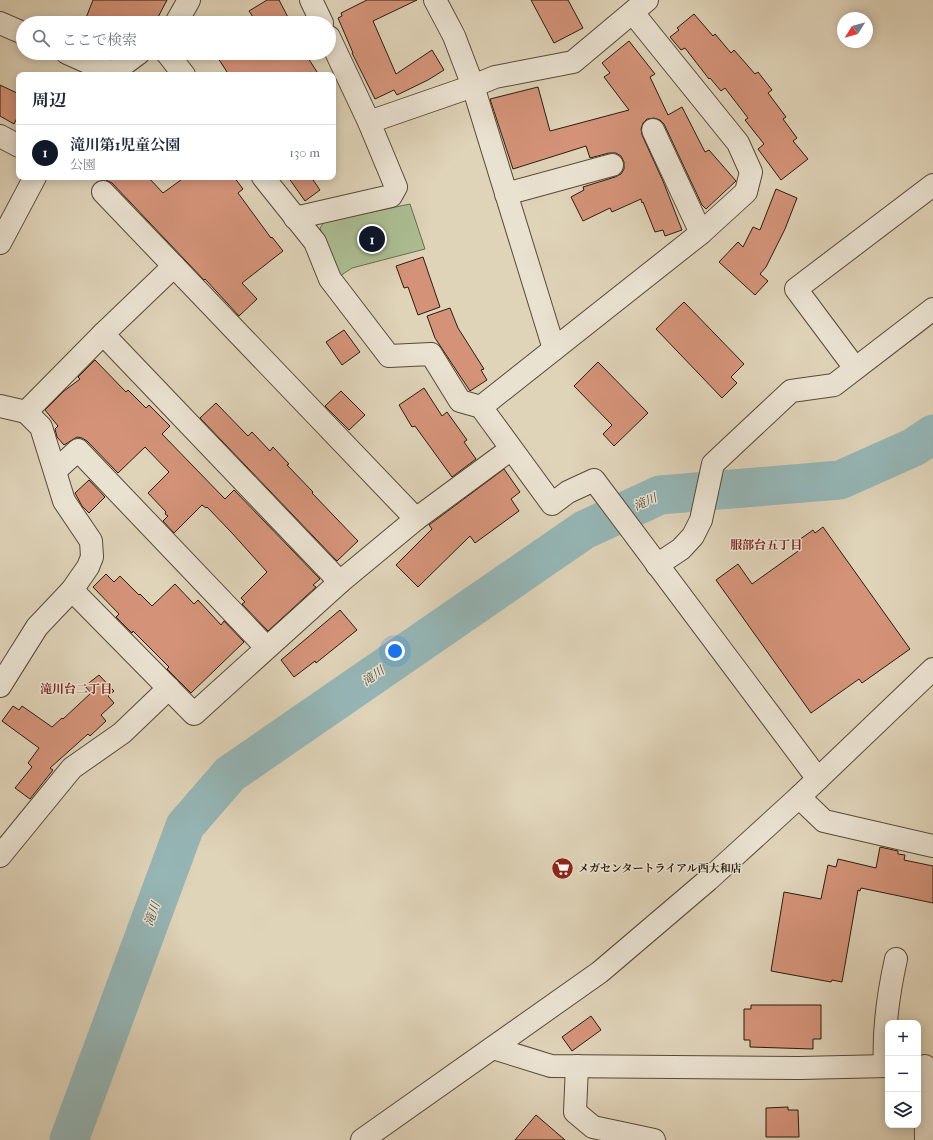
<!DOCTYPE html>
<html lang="ja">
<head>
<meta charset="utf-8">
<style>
  :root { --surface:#fff; --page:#f2f2f3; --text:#1f2937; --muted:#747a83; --line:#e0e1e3; --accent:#111827 }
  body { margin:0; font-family:"IM FELL French Canon","Noto Serif JP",serif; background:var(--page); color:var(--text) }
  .controls { position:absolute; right:12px; bottom:12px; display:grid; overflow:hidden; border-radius:8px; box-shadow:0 2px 10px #0003 }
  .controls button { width:36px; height:36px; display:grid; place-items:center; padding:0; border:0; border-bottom:1px solid var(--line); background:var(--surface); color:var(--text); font:20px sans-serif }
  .compass { position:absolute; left:837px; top:12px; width:36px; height:36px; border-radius:50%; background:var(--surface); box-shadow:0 2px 10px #0003; rotate:233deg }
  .you { position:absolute; left:395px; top:651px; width:14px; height:14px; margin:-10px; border:3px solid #fff; border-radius:50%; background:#1a73e8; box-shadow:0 0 0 6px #1a73e833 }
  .badge { display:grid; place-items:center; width:26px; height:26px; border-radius:50%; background:var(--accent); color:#fff; font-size:13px; font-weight:700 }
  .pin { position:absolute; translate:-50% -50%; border:2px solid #fff; box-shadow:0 1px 4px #0006 }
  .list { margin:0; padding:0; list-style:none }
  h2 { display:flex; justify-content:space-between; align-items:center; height:52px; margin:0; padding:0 16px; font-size:17px }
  h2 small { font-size:13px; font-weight:400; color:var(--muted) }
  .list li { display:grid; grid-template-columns:26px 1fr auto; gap:12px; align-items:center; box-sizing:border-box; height:56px; padding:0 16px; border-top:1px solid var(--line) }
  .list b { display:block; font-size:15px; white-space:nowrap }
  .list p { margin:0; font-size:13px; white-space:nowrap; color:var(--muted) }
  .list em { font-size:13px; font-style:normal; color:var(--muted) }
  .icon { flex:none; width:22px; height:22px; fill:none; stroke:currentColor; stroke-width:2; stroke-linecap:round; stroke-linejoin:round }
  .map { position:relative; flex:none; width:933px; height:1140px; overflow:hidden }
  .search { position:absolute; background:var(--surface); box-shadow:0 2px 10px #0003; left:16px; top:16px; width:320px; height:44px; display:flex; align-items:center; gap:10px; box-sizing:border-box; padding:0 14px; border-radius:22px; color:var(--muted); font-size:15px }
  .panel { position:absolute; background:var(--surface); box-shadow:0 2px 10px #0003; left:16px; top:72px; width:320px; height:108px; border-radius:8px }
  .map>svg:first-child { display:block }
</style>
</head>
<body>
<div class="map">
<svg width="933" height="1140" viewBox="0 0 933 1140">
  <rect width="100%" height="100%" fill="#dfd3b8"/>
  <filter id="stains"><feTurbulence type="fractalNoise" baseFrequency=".005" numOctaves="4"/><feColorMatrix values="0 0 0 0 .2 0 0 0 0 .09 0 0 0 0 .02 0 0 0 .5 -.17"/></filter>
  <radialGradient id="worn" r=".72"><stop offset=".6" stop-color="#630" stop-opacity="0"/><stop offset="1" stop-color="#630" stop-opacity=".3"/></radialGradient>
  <!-- green -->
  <polygon fill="#acbe93" stroke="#6b6e50" points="410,204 425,249 352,268 340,276 329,257 320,228 324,222"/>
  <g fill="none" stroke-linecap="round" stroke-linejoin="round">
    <!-- river -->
    <polyline stroke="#95b6b6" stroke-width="39" points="69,1140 185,826 230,774 584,530 660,495 840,480 914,447 933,434"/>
  </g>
  <!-- building -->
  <g fill="#d49379" stroke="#2a1d0d">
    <polygon points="93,0 167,0 155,23 84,23"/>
    <polygon points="267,0 279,0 291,23 257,23 249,11"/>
    <polygon points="367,0 417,0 373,21 396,74 432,50 444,70 428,80 397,95 394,90 375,99 352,53 353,53 338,18 342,16 341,13"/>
    <polygon points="531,0 568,0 583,28 554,43"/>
    <polygon points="694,14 713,36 715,34 731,53 734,50 755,74 758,72 772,90 768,93 786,117 783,119 797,138 793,141 808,159 781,180 758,149 764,144 745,120 748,118 725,88 721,91 710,78 709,79 685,48 681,50 670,37 679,30 677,28"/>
    <polygon points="629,41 655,74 650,77 668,115 682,107 705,152 709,150 736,181 706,209 702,205 664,124 660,120 654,118 647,119 643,123 641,129 642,135 663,181 682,230 665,236 663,230 655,232 643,202 642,203 641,199 612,212 610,208 583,221 571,197 584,190 583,187 615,177 621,174 624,169 624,162 621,156 616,153 609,153 590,158 586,146 513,169 490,99 538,87 550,131 629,110 604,77 610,73 602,63"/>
    <polygon points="219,53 308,53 310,57 308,58 319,75 229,75 216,55"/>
    <polygon points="0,85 19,94 19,114 14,124 0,116"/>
    <polygon points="100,177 148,177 163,193 185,177 234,177 243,189 238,193 271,238 272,237 283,251 242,283 257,299 239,316 205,279 204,280 112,183"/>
    <polygon points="288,177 311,177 320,190 305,201"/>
    <polygon points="776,189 797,198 785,229 766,267 760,274 768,281 755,295 719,262 738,242 743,247 753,227 760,230"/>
    <polygon points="423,257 440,307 418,315 408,287 404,288 396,266"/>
    <polygon points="684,302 744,364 731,377 737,383 722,398 656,329"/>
    <polygon points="450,308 458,328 484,369 481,370 487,380 470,391 435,338 427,316"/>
    <polygon points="344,330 360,352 342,365 326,342"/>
    <polygon points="95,360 126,392 128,390 146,408 149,405 170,426 162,434 225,499 234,490 320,579 313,585 316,587 268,631 242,604 245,602 241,598 267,572 232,533 207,507 206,508 202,505 174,533 163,521 168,516 165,514 166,512 148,493 169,472 145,447 118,473 87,441 82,438 77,437 64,445 57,437 55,429 58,426 45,410 64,391 80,379 78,377"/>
    <polygon points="598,362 648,413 614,446 603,434 612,425 574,386"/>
    <polygon points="424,388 442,416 447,412 467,440 464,442 476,459 452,477 415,426 412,427 399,405"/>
    <polygon points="341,391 365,415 349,430 325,406"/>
    <polygon points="216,403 248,436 252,432 270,451 273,447 289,464 287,465 313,492 312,493 358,541 337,561 200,418"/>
    <polygon points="504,469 520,492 511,499 519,511 475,543 470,536 418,587 396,565 432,529 429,525"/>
    <polygon points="89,480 105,497 89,513 82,506 75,493"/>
    <polygon points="823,527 910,649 862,683 859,679 811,713 716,580 738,564 752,584 801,549 796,542 813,530 815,533"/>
    <polygon points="106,574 114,582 120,576 139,595 140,594 152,606 175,584 194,604 198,600 221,625 224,621 244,642 191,693 167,669 169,667 133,631 132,633 116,617 119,614 93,587"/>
    <polygon points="340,610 357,630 316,663 315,661 294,677 281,660"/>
    <polygon points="99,675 114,691 108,696 114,703 101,715 106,721 90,736 88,734 50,768 53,770 30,799 15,788 32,767 28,763 39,748 2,721 13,706 19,710 22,706 52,727 62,718 63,719 91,693 85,686"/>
    <polygon points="880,847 898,851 898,854 905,855 904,860 933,866 933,903 861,888 860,891 858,890 842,982 832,980 831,982 771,971 784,892 821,899 828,865 836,867 838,859 876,868"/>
    <polygon points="751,1005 821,1005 821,1039 813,1039 813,1049 750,1047 750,1040 744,1040 744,1009 751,1009"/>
    <polygon points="591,1016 601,1030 572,1051 562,1037"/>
    <polygon points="788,1107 788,1110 798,1110 799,1137 766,1137 766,1108"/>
    <polygon points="536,1115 565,1140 515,1140"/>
  </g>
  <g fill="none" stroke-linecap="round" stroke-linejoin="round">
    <defs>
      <g id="minor">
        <polyline points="311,0 322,23"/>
        <polyline points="435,0 454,36 473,86 554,349"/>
        <polyline points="0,23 23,33"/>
        <polyline points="176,23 189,0"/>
        <polyline points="329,37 369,122"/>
        <polyline points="67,53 112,73 139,53"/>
        <polyline points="167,53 184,75"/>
        <polyline points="653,130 701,233"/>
        <polyline points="0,136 19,146"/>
        <polyline points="263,177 315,242 330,279 389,356 431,354 460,401 481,407 552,504 568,492 594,480 818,779"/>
        <polyline points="103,192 416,519"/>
        <polyline points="506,194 612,165"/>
        <polyline points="295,218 391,196 396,187 369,122 473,86 495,77 573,62 647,0"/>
        <polyline points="0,243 35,177"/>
        <polyline points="103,334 340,582"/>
        <polyline points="855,368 796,289 933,185"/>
        <polyline points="0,406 26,412 41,427 64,501 91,541 92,557 88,567 72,590 37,627 0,686"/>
        <polyline points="481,407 701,233 746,192 751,172 738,143 633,13"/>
        <polyline points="26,412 103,334 174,266"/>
        <polyline points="55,471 78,450 266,647"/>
        <polyline points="657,565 681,549 693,536 701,520 713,464 791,391 834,385 933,309"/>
        <polyline points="72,590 194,714 340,582 416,519 511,449"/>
        <polyline points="799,797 824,821 933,846"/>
        <polyline points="0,856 72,768 122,733 169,688"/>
        <polyline points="493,1048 551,1066 800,1068 888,1066"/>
        <polyline points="577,1066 575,1112 593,1127 654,1140"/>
        <path d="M 885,1066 C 883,1029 888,995 896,959"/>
        <polyline points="925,1066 926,1140"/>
      </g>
      <polyline id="tertiary" points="362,1140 600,972 708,880 799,797 933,669"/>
    </defs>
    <!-- minor casing -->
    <use href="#minor" stroke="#574a38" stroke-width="24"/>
    <!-- tertiary casing -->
    <use href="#tertiary" stroke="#574a38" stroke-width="24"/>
    <!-- minor -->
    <use href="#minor" stroke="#eae2d1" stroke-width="22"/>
    <!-- tertiary -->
    <use href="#tertiary" stroke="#eae2d1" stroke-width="22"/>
  </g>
  <!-- icons -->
  <defs>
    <symbol id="supermarket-disc" viewBox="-11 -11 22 22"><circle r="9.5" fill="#8f2418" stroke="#eae2d1"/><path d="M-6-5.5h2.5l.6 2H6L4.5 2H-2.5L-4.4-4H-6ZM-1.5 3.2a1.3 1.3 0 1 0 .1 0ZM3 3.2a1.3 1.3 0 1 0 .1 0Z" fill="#fff"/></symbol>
  </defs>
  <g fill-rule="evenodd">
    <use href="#supermarket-disc" x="550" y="856" width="25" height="25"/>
  </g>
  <g text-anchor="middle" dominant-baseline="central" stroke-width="3" stroke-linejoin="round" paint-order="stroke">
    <!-- poi labels -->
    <g font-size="11" font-weight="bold" fill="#2a1d0d" stroke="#eae2d1" text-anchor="start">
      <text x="578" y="868">メガセンタートライアル西大和店</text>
    </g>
    <!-- water labels -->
    <g font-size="12" font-style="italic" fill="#4a4b40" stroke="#eae2d1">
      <text transform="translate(645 502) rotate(-24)">滝川</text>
      <text transform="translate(373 676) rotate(-35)">滝川</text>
      <text transform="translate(152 914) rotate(-70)">滝川</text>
    </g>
    <!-- neighbourhood labels -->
    <g font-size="12" font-weight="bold" fill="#7a1f14" stroke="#eae2d1">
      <text x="766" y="545">服部台五丁目</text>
      <text x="76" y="689">滝川台二丁目</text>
    </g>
  </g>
  <rect width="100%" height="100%" filter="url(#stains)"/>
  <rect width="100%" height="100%" fill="url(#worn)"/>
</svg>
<div class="controls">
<button>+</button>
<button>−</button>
<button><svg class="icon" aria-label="layers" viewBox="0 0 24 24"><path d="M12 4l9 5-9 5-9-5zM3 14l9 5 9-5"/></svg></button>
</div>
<svg class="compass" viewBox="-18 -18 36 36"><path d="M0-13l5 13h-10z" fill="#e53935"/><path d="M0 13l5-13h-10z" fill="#747a83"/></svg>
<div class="you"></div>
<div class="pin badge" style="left:372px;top:239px">1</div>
<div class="search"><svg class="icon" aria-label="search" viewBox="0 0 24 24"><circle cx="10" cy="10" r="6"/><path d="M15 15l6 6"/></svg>ここで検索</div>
<section class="panel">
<h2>周辺<small></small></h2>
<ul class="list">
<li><span class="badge">1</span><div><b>滝川第1児童公園</b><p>公園</p></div><em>130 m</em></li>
</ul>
</section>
</div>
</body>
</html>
